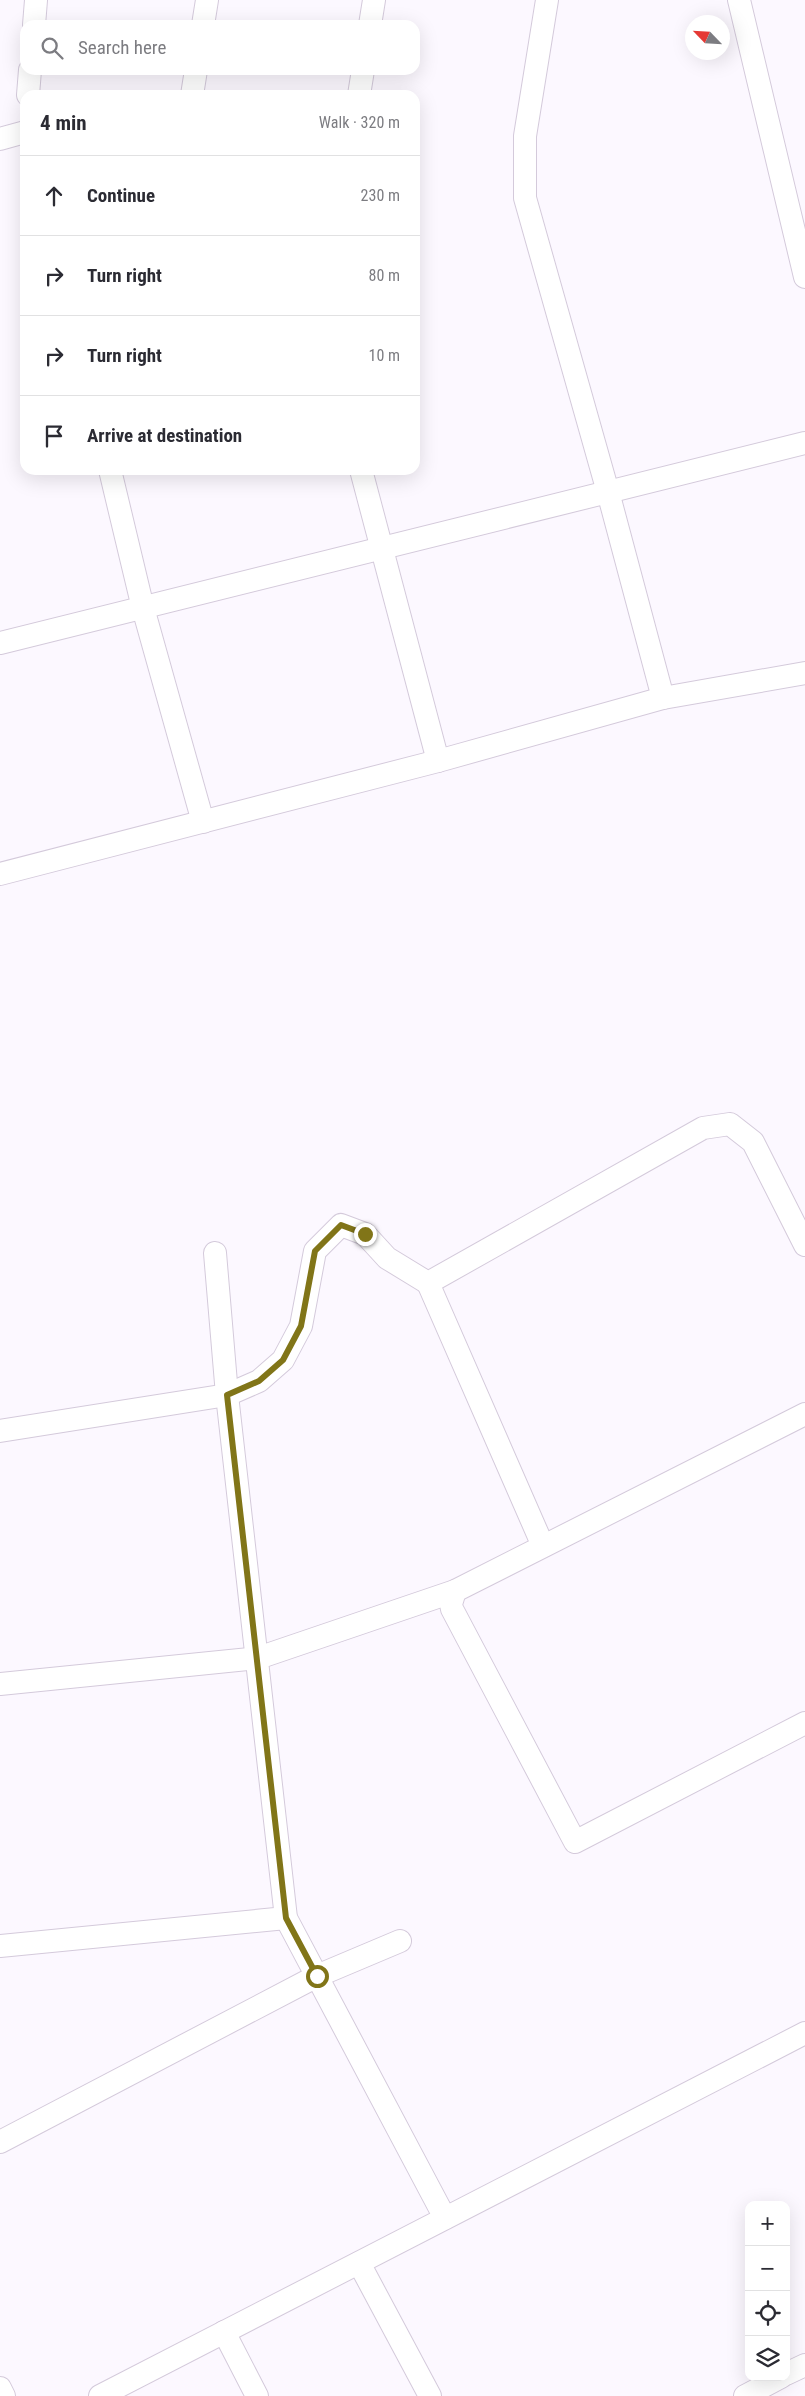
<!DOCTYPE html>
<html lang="en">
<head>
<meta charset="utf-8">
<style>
  :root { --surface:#fff; --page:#f2f2f3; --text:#2b2b33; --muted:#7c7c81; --line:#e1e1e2 }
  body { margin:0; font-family:"Roboto Condensed",sans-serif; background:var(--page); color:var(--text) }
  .controls { position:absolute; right:15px; bottom:15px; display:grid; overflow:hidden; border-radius:10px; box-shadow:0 5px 20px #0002 }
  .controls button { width:45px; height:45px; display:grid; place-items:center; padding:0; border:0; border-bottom:1px solid var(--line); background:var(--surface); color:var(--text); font:25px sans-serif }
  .compass { position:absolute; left:685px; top:15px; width:45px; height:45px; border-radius:50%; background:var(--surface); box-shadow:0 5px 20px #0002; rotate:295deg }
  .stop { position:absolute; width:15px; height:15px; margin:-11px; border:4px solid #817518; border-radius:50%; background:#fff }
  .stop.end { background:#817518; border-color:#fff; box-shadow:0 1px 5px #0008 }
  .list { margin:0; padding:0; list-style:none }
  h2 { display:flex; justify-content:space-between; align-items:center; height:65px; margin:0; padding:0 20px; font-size:21px }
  h2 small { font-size:16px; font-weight:400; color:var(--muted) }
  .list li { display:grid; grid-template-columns:32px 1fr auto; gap:15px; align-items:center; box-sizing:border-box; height:80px; padding:0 20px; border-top:1px solid var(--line) }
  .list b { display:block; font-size:19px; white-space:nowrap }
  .list em { font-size:16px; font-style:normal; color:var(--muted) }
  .icon { flex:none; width:28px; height:28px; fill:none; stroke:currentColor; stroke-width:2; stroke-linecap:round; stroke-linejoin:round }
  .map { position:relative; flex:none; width:805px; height:2396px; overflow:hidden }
  .search { position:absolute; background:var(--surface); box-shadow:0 5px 20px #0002; left:20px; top:20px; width:400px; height:55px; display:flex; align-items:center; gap:12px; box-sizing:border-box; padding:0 18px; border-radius:15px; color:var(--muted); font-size:19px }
  .panel { position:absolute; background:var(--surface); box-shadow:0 5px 20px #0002; left:20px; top:90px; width:400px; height:385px; border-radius:15px }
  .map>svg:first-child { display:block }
</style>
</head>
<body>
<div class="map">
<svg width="805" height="2396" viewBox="0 0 805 2396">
  <rect width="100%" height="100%" fill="#fcf8ff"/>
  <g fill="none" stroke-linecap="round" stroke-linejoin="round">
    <defs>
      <g id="minor">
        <polyline points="547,0 525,136 525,198 608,492 663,698"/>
        <polyline points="739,0 805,277"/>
        <polyline points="34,25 36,0"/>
        <polyline points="203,25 207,0"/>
        <polyline points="370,25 374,0"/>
        <polyline points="28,95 30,70"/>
        <polyline points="192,95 196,70"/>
        <polyline points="359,95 363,70"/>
        <polyline points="0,139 25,132"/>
        <polyline points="110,470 143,608 203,822"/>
        <polyline points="361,470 438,761"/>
        <polyline points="0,643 805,443"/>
        <polyline points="0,874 438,761 663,698 805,673"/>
        <polyline points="215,1253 227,1395 286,1918 445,2218"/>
        <polyline points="428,1283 543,1546"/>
        <polyline points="0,1431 227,1395 259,1381 283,1360 301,1326 315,1251 341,1225 365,1234 387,1258 428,1283 703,1128 730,1124 753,1142 805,1245"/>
        <polyline points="455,1591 451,1604 452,1609 575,1842 805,1723"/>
        <polyline points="0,1684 258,1658 455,1591 805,1414"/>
        <polyline points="0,1946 286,1918"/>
        <polyline points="0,2142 317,1976 400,1941"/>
        <polyline points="359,2263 430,2396"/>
        <polyline points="224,2332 257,2396"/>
        <polyline points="786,2374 805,2365"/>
        <polyline points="0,2388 4,2396"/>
        <polyline points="100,2396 805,2033"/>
        <polyline points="745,2396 781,2377"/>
      </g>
    </defs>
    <!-- minor casing -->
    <use href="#minor" stroke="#d4cadb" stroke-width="24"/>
    <!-- minor -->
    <use href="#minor" stroke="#fff" stroke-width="22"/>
  </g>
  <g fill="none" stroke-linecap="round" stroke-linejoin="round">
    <!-- route -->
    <polyline stroke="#817518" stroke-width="6" points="317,1976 286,1918 227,1395 259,1381 283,1360 301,1326 315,1251 341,1225 365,1234"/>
  </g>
</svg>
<div class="controls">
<button>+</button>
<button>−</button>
<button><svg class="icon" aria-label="locate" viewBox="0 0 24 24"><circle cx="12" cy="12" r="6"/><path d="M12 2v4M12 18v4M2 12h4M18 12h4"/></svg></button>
<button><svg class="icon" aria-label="layers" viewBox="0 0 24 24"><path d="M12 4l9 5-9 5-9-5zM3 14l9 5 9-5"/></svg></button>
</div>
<svg class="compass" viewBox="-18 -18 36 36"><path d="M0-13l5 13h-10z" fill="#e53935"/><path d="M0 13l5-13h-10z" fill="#7c7c81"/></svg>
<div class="stop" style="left:317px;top:1976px"></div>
<div class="stop end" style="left:365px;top:1234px"></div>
<div class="search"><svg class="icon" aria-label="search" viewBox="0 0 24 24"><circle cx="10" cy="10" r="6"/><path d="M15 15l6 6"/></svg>Search here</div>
<section class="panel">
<h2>4 min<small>Walk · 320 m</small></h2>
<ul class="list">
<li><svg class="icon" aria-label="ahead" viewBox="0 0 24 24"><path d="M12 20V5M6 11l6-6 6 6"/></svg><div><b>Continue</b></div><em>230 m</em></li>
<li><svg class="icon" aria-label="right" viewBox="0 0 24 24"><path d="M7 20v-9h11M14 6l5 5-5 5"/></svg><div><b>Turn right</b></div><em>80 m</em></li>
<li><svg class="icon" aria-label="right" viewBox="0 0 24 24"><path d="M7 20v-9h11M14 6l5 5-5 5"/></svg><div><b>Turn right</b></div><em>10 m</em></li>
<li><svg class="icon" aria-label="arrive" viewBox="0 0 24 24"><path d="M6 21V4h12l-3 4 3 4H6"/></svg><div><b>Arrive at destination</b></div></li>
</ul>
</section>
</div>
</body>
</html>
